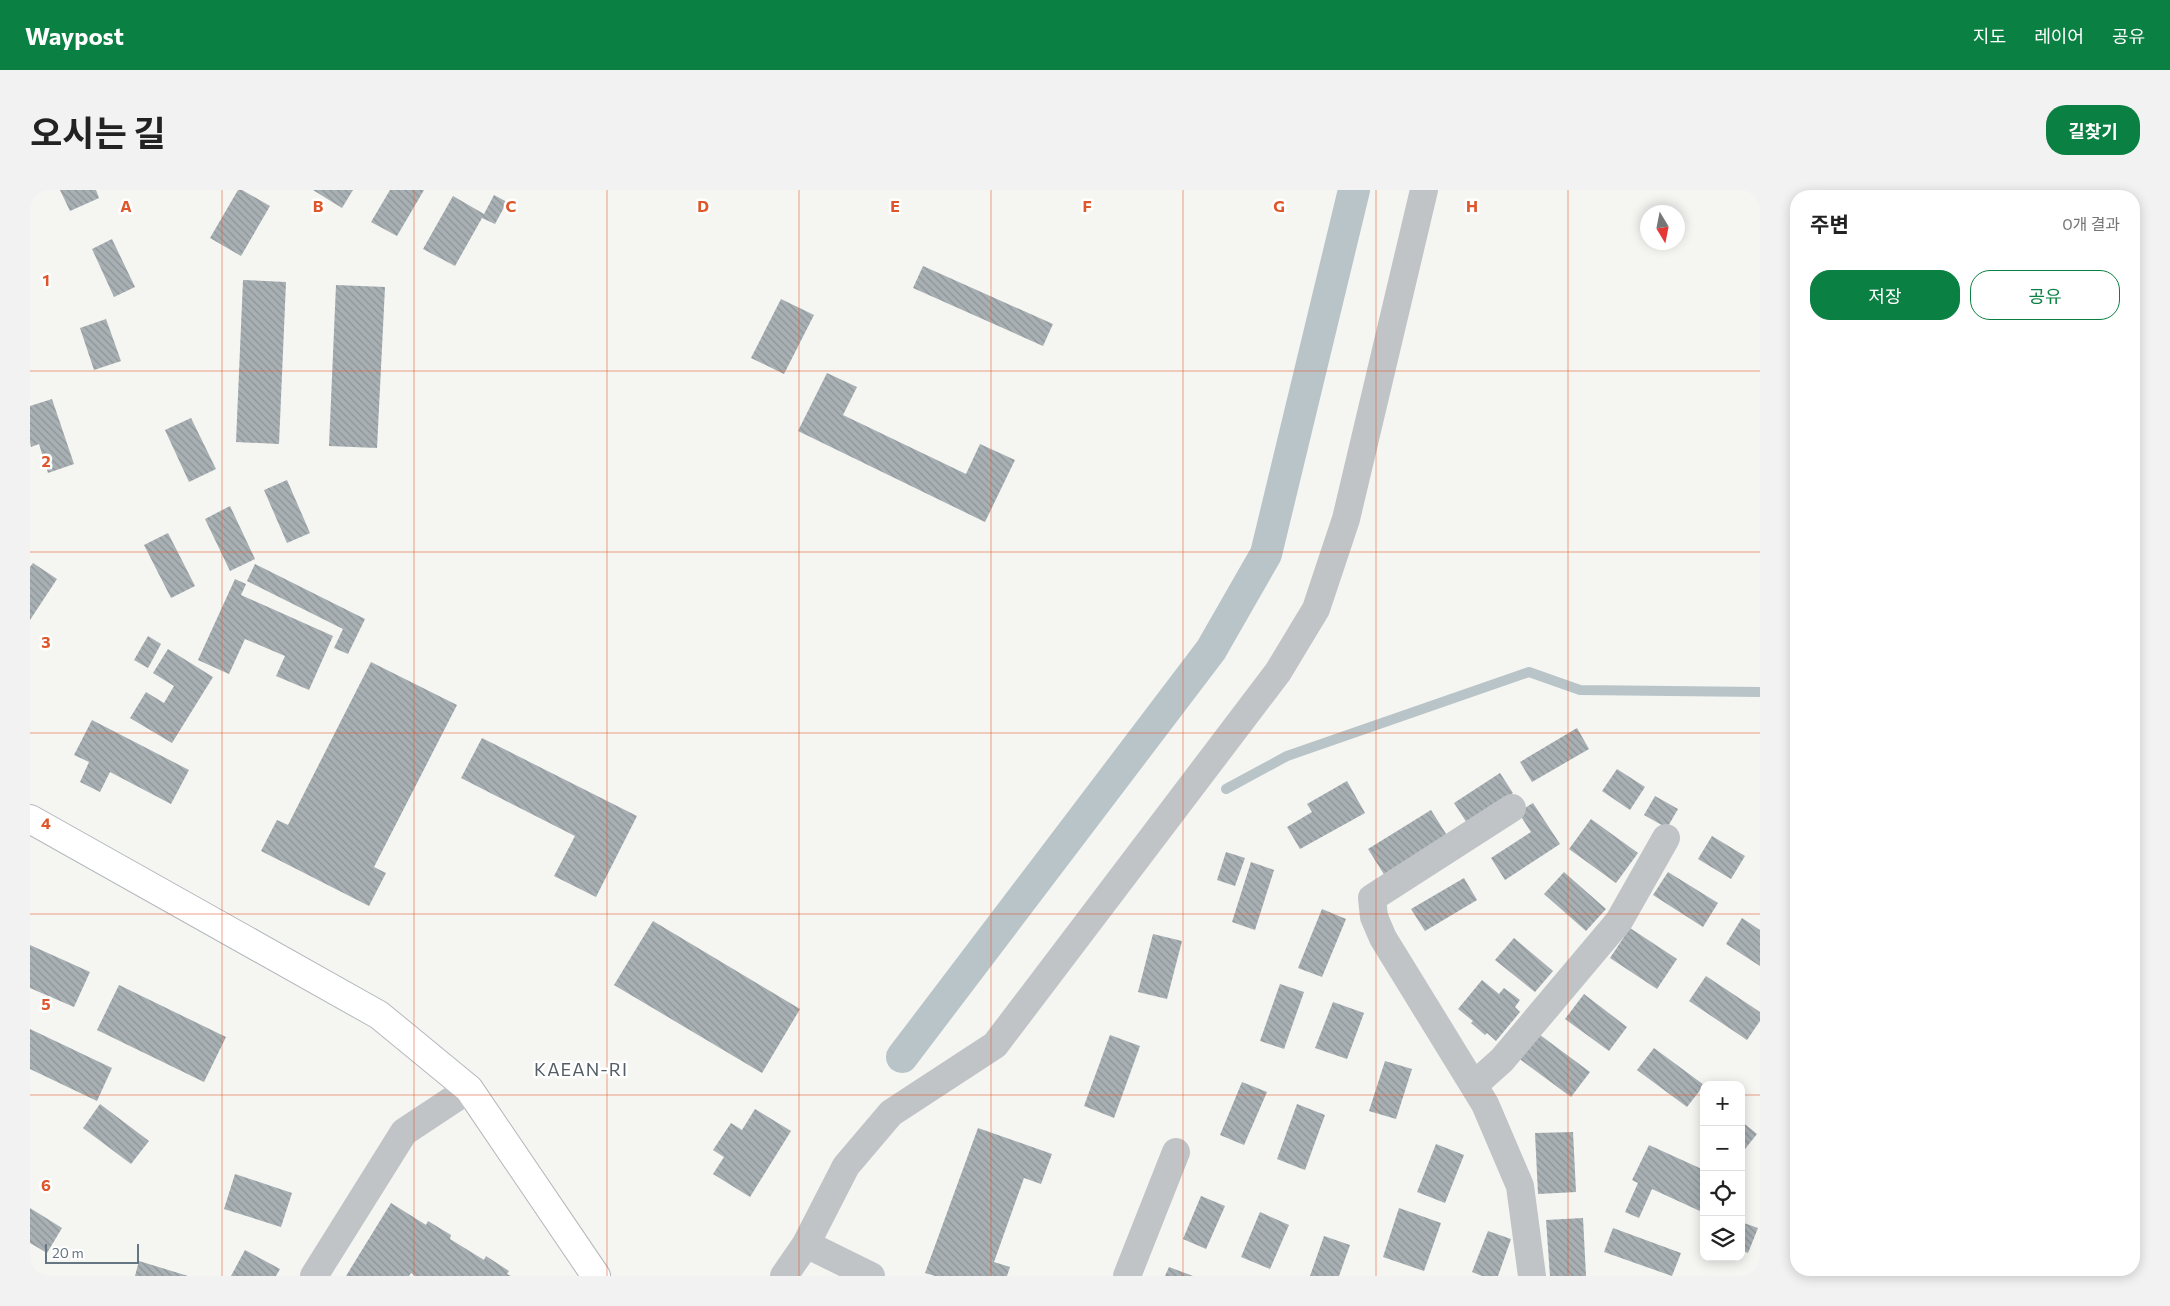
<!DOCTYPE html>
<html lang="ko">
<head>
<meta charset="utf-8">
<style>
  :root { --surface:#fff; --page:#f2f2f2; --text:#222; --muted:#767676; --line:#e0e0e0; --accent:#0b8043 }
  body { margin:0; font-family:Commissioner,"Noto Sans KR",sans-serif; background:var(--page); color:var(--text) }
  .controls { position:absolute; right:15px; bottom:15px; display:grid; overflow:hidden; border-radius:10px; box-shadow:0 2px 12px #0003 }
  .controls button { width:45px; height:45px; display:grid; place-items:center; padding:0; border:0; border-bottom:1px solid var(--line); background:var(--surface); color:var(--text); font:25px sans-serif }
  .compass { position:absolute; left:1610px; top:15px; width:45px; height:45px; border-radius:50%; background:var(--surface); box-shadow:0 2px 12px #0003; rotate:170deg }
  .scale { position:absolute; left:15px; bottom:12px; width:94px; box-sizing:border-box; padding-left:5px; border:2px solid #657582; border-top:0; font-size:14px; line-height:18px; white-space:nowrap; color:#657582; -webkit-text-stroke:4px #fff; paint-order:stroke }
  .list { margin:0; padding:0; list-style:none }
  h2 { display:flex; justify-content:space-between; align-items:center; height:65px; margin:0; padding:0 20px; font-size:21px }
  h2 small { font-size:16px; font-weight:400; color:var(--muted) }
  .actions { display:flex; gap:10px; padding:15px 20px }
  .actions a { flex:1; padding:11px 0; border:1px solid var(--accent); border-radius:20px; text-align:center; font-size:18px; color:var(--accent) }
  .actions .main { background:var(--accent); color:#fff }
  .icon { flex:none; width:28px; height:28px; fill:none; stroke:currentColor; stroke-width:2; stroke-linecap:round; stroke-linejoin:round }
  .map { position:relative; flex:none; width:1730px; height:1086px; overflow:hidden; border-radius:20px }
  header { display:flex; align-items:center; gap:30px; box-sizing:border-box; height:70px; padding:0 25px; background:var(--accent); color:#fff }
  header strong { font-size:24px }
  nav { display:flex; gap:28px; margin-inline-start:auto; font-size:18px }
  .intro { display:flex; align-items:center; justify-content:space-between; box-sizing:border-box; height:120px; padding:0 30px }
  h1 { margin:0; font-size:35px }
  .button { padding:12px 22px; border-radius:20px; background:var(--accent); color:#fff; font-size:18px; font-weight:700 }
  main { display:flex; gap:30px; padding:0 30px }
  aside { flex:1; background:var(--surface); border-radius:20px; box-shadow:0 2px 12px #0003 }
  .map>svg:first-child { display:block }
</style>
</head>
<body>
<header>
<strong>Waypost</strong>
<nav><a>지도</a><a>레이어</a><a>공유</a></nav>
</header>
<div class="intro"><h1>오시는 길</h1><a class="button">길찾기</a></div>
<main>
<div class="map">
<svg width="1730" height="1086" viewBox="0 0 1730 1086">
  <defs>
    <pattern id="building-back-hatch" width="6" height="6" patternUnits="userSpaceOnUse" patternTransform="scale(1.25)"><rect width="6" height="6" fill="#a8b0b4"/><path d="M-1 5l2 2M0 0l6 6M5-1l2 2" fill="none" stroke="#8c9498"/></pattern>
  </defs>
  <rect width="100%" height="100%" fill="#f5f5f2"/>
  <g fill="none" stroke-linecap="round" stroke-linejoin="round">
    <!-- stream -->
    <polyline stroke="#b8c4c8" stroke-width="10" points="1196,599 1257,566 1499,482 1550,500 1730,502"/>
    <!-- canal -->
    <polyline stroke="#b8c4c8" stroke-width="32" points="872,867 1181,460 1236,364 1324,0"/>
  </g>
  <!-- building -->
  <g fill="url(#building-back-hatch)">
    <polygon points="30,0 66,0 69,8 40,21"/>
    <polygon points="208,0 212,0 240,16 211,66 180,48"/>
    <polygon points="283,0 323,0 312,18"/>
    <polygon points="360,0 394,0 367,46 341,32"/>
    <polygon points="464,5 477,12 465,34 452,28 425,76 393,59 423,6 454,24"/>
    <polygon points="82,49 105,97 84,107 62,59"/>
    <polygon points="893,76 1023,134 1013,156 883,98"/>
    <polygon points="213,90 256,92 249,254 206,252"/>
    <polygon points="306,95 355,97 347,258 299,256"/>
    <polygon points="751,109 784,125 754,184 721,168"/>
    <polygon points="76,129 91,171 64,180 50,138"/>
    <polygon points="797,183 827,197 813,225 936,284 950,254 985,270 955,332 768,241"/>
    <polygon points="22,209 44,274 18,283 9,254 1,257 0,252 0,216"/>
    <polygon points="161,228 186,279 159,292 135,240"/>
    <polygon points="257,290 280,343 257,353 234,300"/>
    <polygon points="200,316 225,369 200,381 175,329"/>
    <polygon points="138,343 165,396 141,408 114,355"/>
    <polygon points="3,373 27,389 0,430 0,377"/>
    <polygon points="225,374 335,429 318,464 304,458 313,439 217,391"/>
    <polygon points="205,389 216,394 211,405 303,446 279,500 246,486 255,466 215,449 199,484 168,470"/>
    <polygon points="118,446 131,454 118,478 104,470"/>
    <polygon points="138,459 183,487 142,553 100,528 116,502 134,513 144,496 123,483"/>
    <polygon points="341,472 427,515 344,677 356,683 339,716 231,661 247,630 258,635"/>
    <polygon points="62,530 159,580 141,614 80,582 70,602 50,592 59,572 44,565"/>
    <polygon points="1547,538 1559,559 1502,592 1490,572"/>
    <polygon points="452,548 607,626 566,707 524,686 545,646 431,588"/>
    <polygon points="1587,579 1615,597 1600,620 1572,601"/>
    <polygon points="1470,583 1483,603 1437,633 1424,613"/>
    <polygon points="1317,591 1335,623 1270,659 1257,637 1282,622 1277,614"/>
    <polygon points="1625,606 1648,619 1637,638 1614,625"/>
    <polygon points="1503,613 1530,654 1475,690 1461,668 1501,642 1488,622"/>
    <polygon points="1401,620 1418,647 1355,686 1338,659"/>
    <polygon points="1561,629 1608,663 1586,693 1539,659"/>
    <polygon points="1682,646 1715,666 1701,689 1668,669"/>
    <polygon points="1196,662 1215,668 1205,696 1187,690"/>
    <polygon points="1221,672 1244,680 1225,740 1202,732"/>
    <polygon points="1534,682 1576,719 1556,741 1514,704"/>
    <polygon points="1638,682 1688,713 1673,737 1623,705"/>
    <polygon points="1434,688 1447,710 1395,741 1381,719"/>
    <polygon points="1292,719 1316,729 1292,787 1268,778"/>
    <polygon points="1712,728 1730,740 1730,776 1696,754"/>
    <polygon points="623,731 770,819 732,883 584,795"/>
    <polygon points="1600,738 1647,769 1627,799 1580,768"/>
    <polygon points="1123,744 1152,751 1137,809 1108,802"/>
    <polygon points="1484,748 1523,781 1505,802 1465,770"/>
    <polygon points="0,755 60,782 44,817 0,798"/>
    <polygon points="1676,786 1730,822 1730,831 1717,850 1659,811"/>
    <polygon points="1452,790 1469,804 1474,798 1490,810 1485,817 1490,822 1466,851 1457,843 1455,845 1441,833 1443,831 1428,819"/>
    <polygon points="1250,794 1274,802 1254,859 1230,851"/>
    <polygon points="89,795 196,847 174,892 67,840"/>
    <polygon points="1554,804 1597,837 1579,861 1535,829"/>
    <polygon points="1303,812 1334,823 1317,869 1285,858"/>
    <polygon points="0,839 82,878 67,911 0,879"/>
    <polygon points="1506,842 1560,882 1541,907 1487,867"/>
    <polygon points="1080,845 1110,856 1084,928 1054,916"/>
    <polygon points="1624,858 1674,895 1657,917 1607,880"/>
    <polygon points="1355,871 1382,879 1366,929 1339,921"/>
    <polygon points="1212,892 1237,902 1214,955 1190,945"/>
    <polygon points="70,914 119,951 101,974 53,938"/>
    <polygon points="1267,914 1295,925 1275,980 1247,969"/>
    <polygon points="725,919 761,941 720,1007 683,984 694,967 683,960 701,933 712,940"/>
    <polygon points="1711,931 1727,944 1711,964"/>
    <polygon points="948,938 1022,964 1011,994 994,988 964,1072 980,1077 977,1086 905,1086 895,1083"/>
    <polygon points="1543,942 1546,1002 1508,1004 1505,943"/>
    <polygon points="1406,954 1434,965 1415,1013 1387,1002"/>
    <polygon points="1619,955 1674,980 1674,1018 1672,1022 1622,999 1609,1028 1595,1022 1608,993 1602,990"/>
    <polygon points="205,984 262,1003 251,1037 194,1019"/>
    <polygon points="1171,1006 1195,1016 1176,1059 1153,1049"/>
    <polygon points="361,1013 396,1035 398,1031 421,1045 420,1049 454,1070 456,1066 479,1081 477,1084 481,1086 385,1086 381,1083 379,1086 316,1086"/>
    <polygon points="0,1018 32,1038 17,1063 0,1053"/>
    <polygon points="1369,1018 1411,1033 1394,1081 1353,1067"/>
    <polygon points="1230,1022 1259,1035 1240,1079 1211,1067"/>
    <polygon points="1553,1028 1556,1086 1520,1086 1516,1030"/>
    <polygon points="1711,1032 1728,1038 1718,1063 1711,1060"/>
    <polygon points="1583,1038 1651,1063 1642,1086 1574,1062"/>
    <polygon points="1458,1041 1481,1049 1468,1086 1452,1086 1442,1082"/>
    <polygon points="1294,1046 1320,1055 1309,1086 1280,1086"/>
    <polygon points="215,1060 250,1079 246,1086 201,1086"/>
    <polygon points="109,1071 158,1086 105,1086"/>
    <polygon points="1139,1077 1163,1086 1135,1086"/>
  </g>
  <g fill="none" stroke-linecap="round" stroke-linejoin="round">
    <defs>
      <polyline id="secondary" points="0,629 349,825 439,899 566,1086"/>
    </defs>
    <!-- secondary casing -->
    <use href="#secondary" stroke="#b3b8bc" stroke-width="30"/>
    <!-- street -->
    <g stroke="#c0c4c7" stroke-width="28">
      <polyline points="1482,618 1342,708 1344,727 1353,748 1455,914 1490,996 1502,1086"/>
      <polyline points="1444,895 1472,870 1589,731 1636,648"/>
      <polyline points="776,1054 841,1086"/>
      <polyline points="284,1086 374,942 439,899"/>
      <polyline points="754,1086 776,1054 816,976 861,923 965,855 1248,482 1286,419 1316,329 1394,0"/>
      <polyline points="1097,1086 1146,962"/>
    </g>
    <!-- secondary -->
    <use href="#secondary" stroke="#fff" stroke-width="28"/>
  </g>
  <!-- grid -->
  <path fill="none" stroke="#de5629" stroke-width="1" stroke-opacity="0.55" d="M 192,0 L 192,1086M 384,0 L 384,1086M 577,0 L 577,1086M 769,0 L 769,1086M 961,0 L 961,1086M 1153,0 L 1153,1086M 1346,0 L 1346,1086M 1538,0 L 1538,1086M 0,181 L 1730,181M 0,362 L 1730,362M 0,543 L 1730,543M 0,724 L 1730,724M 0,905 L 1674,905M 1711,905 L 1730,905"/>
  <g text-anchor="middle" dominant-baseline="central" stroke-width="5" stroke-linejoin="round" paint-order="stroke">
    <!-- quarter labels -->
    <g font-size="18" letter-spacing="1" fill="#535e67" stroke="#fff">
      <text x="551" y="879">KAEAN-RI</text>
    </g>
  </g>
  <g font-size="16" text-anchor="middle" font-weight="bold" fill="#de5629" stroke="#fff" stroke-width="5" stroke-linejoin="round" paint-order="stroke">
    <text x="96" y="22">A</text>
    <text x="288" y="22">B</text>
    <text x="481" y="22">C</text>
    <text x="673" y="22">D</text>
    <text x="865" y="22">E</text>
    <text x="1057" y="22">F</text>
    <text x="1249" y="22">G</text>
    <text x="1442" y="22">H</text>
    <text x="16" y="96">1</text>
    <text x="16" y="277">2</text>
    <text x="16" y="458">3</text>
    <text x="16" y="639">4</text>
    <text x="16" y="820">5</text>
    <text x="16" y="1001">6</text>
  </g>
</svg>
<div class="controls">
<button>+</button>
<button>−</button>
<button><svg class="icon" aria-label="locate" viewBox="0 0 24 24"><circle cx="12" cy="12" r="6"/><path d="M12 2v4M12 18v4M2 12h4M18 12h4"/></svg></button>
<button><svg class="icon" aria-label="layers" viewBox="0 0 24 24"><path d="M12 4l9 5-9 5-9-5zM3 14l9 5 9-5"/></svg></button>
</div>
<svg class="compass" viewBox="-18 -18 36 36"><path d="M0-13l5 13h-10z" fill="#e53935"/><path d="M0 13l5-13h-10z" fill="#767676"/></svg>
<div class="scale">20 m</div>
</div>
<aside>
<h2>주변<small>0개 결과</small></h2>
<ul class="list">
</ul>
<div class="actions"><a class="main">저장</a><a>공유</a></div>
</aside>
</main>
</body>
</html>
